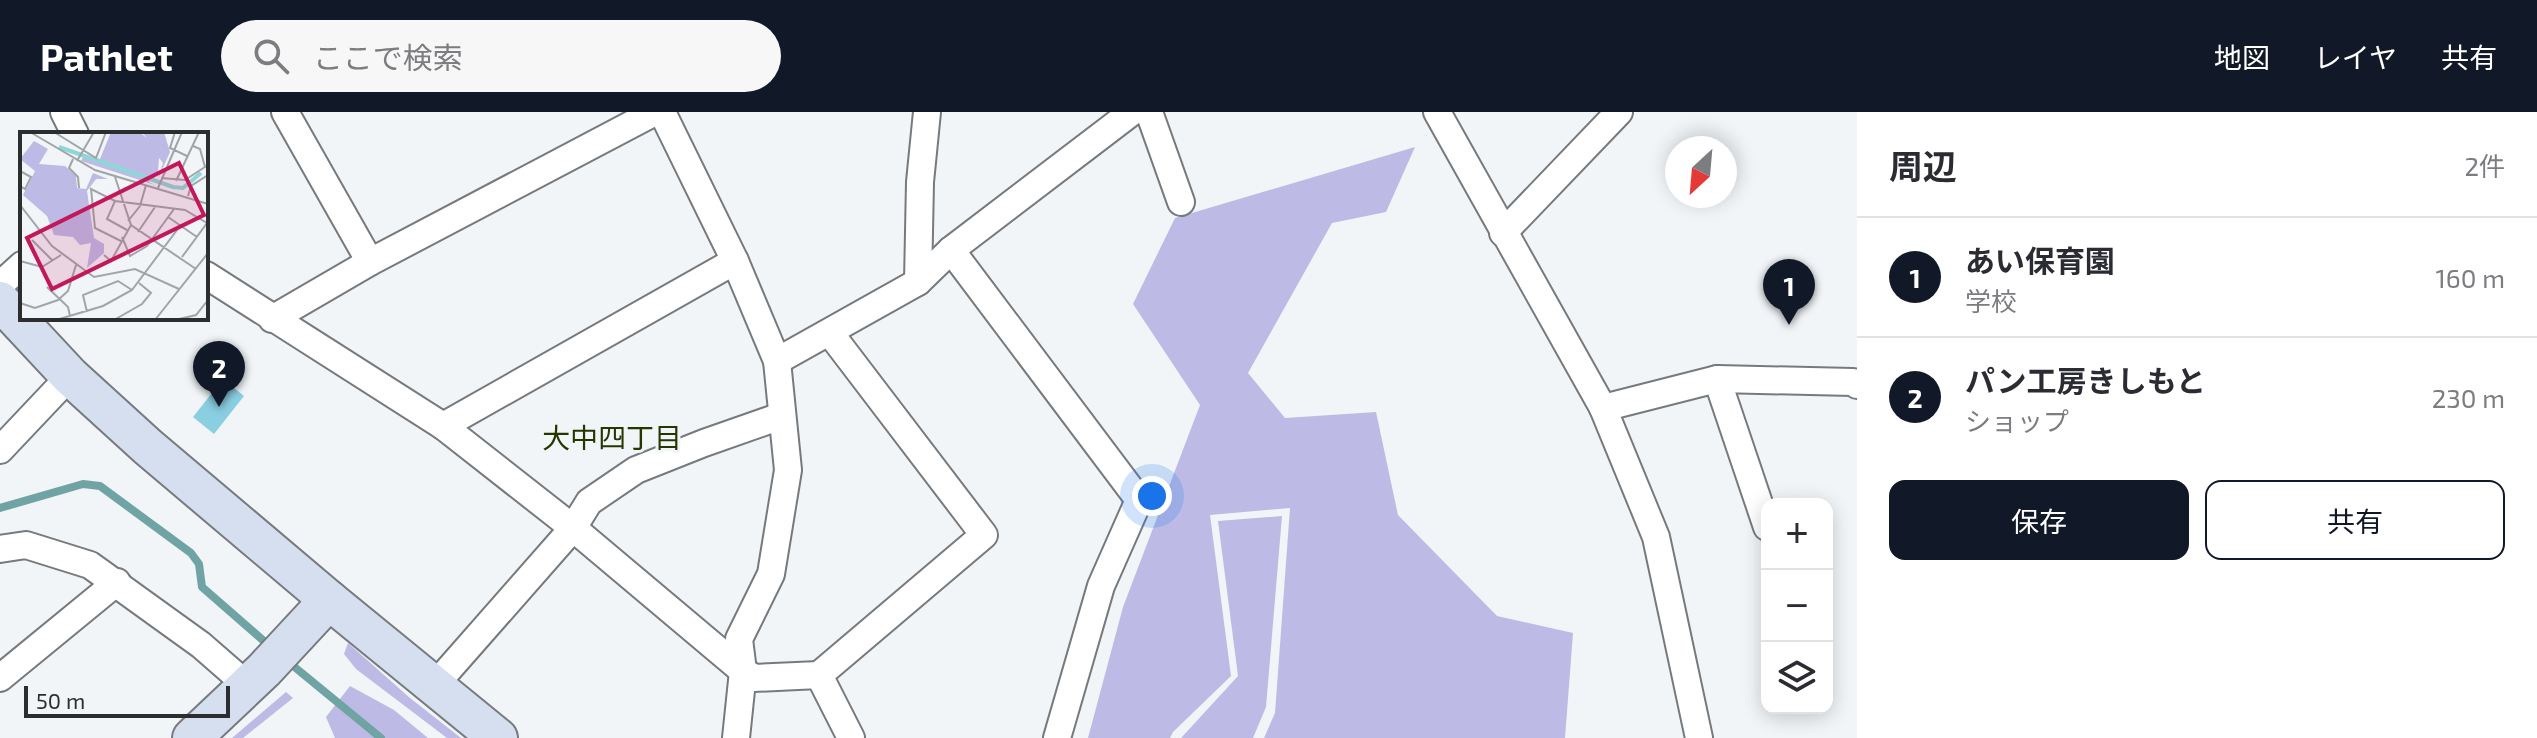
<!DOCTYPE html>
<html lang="ja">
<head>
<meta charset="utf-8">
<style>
  :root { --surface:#fff; --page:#f7f7f7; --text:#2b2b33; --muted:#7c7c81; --line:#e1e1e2; --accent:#111827 }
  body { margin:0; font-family:"Exo 2","Noto Sans JP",sans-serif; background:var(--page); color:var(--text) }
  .controls { position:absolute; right:24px; bottom:24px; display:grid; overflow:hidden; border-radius:16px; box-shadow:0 4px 20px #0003 }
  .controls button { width:72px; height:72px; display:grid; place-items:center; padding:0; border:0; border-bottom:2px solid var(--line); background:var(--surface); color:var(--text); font:40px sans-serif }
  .compass { position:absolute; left:1665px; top:24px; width:72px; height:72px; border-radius:50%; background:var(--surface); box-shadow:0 4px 20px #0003; rotate:206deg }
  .scale { position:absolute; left:24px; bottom:20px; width:206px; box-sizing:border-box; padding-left:8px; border:4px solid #2b2d2e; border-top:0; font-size:22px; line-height:28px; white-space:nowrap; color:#2b2d2e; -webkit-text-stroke:6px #f1f5f8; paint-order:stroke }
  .you { position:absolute; left:1152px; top:384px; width:28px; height:28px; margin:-20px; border:6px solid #fff; border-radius:50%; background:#1a73e8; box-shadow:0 0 0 12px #1a73e833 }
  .badge { display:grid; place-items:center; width:52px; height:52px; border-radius:50%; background:var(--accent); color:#fff; font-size:26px; font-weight:700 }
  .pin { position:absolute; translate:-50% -66px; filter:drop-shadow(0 2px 4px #0008) }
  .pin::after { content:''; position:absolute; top:42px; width:28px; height:24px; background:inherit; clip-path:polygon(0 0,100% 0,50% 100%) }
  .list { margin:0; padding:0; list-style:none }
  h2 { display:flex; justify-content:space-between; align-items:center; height:104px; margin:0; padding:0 32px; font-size:34px }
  h2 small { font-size:26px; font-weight:400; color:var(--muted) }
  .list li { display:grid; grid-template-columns:52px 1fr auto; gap:24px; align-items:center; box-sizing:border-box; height:120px; padding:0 32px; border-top:2px solid var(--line) }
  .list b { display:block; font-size:30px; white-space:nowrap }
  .list p { margin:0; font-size:26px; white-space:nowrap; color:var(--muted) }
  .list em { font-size:26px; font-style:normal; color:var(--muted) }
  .actions { display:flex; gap:16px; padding:24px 32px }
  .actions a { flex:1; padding:18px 0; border:2px solid var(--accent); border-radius:16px; text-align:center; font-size:28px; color:var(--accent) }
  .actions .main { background:var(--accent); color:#fff }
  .icon { flex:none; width:44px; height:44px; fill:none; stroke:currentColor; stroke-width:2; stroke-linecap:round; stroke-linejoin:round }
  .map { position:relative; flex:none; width:1857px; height:626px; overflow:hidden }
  header { display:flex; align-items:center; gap:48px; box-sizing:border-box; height:112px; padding:0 40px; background:var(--accent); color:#fff }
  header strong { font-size:38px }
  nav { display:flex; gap:44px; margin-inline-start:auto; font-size:28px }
  .search { width:560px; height:72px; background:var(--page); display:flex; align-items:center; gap:20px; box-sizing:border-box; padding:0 28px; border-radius:44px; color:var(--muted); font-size:30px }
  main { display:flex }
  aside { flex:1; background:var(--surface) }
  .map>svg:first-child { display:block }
</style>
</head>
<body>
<header>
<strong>Pathlet</strong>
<div class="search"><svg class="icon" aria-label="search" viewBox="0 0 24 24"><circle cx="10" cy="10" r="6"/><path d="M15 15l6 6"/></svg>ここで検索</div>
<nav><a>地図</a><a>レイヤ</a><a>共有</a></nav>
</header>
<main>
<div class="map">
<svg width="1857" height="626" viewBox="0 0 1857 626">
  <rect width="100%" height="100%" fill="#f1f5f8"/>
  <!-- green -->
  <g fill="#bdbbe5">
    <polygon points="1415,35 1386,100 1332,111 1248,261 1285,306 1376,300 1398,403 1497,504 1573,521 1565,626 1264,626 1275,601 1290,396 1210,403 1231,564 1173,620 1170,626 1088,626 1123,495 1200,293 1133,192 1175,106"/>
    <polygon points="1282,404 1266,595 1253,626 1181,626 1238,564 1218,409"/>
    <polygon points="348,531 410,586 461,626 447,626 356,557 344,542"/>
    <polygon points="350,574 394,598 428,626 335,626 326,605"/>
    <polygon points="286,580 293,586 243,626 232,626"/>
  </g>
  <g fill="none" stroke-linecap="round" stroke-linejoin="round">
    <!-- stream -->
    <g stroke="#70a4a4" stroke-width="8">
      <polyline points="0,396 83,372 100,374 191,441 199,452 202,475 273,537"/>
      <polyline points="286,548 381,626"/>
    </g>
  </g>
  <!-- building -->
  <polygon fill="#8acee1" points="223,267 244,284 214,322 193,305"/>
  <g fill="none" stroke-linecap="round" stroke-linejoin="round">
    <defs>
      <g id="street">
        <polyline points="64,0 75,22"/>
        <polyline points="285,0 370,150"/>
        <polyline points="662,0 735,149 777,249 788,358 771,462 739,527 743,559 736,626"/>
        <polyline points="1149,0 1181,90"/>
        <polyline points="1437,0 1603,296 1656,425 1699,626"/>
        <polyline points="1503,121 1619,0"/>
        <polyline points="951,138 1139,388 1101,474 1057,626"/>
        <polyline points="206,163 443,314 573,416 743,559 754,566 819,563 851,626"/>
        <polyline points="918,170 920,70 927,0"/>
        <polyline points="0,173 22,153"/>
        <polyline points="272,207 370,150 655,0"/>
        <polyline points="777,249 918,170 951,138 1132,0"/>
        <polyline points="1717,267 1767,415"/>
        <polyline points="1603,296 1717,267 1853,270 1857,273"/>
        <polyline points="443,314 735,149"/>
        <polyline points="0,338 70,264"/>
        <polyline points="0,437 26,433 90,453 201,533 248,574"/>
        <polyline points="819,563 984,423 830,221"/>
        <polyline points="0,566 117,470"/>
        <polyline points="435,573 573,416 589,390 636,358 704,331 781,304"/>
      </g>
      <g id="secondary">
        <polyline points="0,189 70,264 148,335 329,488 498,626"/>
        <polyline points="192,626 264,558 329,488"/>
      </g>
    </defs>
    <!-- street casing -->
    <use href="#street" stroke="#777a7d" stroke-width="30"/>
    <!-- secondary casing -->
    <use href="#secondary" stroke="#777a7d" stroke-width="42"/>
    <!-- street -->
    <use href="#street" stroke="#fff" stroke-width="26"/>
    <!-- secondary -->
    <use href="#secondary" stroke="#d6dff0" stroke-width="38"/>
  </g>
  <g text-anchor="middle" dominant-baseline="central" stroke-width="6" stroke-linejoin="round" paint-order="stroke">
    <!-- neighbourhood labels -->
    <g font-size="28" fill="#263600" stroke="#f1f5f8">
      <text x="612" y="325">大中四丁目</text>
    </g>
  </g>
  <!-- overview -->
  <g transform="translate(20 20)">
    <rect width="188" height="188" fill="#f1f5f8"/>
    <path d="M 91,0 L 119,0 L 127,6 L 122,0 L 144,0 L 150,20 L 138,47 L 143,31 L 139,26 L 138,41 L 129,50 L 135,53 L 61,29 L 64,23 L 80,27 ZM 14,9 L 28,17 L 19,32 L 45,34 L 56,44 L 57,56 L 66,57 L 73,41 L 88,47 L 76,47 L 67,59 L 74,106 L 84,112 L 84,121 L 67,136 L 71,111 L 60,113 L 53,105 L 34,103 L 27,84 L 3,63 L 15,39 L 0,27 Z" fill="#bdbbe5"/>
    <path fill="none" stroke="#8dd7d6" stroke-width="4" d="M 39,15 L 153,55 L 163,56 L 181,41"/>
    <path fill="none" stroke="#a2a5a7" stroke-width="2" d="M 10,0 L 75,38 L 188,72M 34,0 L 76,26 L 86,0M 155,0 L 150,16 L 167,24M 173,14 L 180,17 L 185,35M 53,27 L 49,36 L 58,45 L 59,56M 57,29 L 74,0M 0,39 L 11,45 L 5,57 L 0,54M 95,45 L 111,93 L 176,137M 141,46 L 165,48 L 188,33M 156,49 L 179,0M 138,56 L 162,0M 168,64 L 171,54 L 188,43M 95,69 L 87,87 L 107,98M 0,73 L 32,114 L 74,145 L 115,137 L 159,157M 148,85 L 177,105M 108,89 L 120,74 L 126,53M 118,100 L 135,75M 102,105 L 110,124 L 127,114 L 154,77M 12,108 L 33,129M 101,109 L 75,96 L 71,57 L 95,69 L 165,78 L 187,91 L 162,125M 84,123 L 91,129 L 111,93M 0,129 L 22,135 L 41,123M 27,155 L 48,175 L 50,184M 0,171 L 15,176 L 38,168 L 48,159 L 56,133M 67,180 L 63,163 L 98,149 L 112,158M 36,188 L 83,174 L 112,158 L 160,94M 94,188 L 122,172 L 131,161 L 119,151M 135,188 L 188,121M 155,188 L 176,183 L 188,168"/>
    <path fill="#c2185b" fill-opacity="0.15" stroke="#c2185b" stroke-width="4" d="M 159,31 L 184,83 L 32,157 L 7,106 Z"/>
    <rect width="188" height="188" fill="none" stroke="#2b2d2e" stroke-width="4"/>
  </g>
</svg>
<div class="controls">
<button>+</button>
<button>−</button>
<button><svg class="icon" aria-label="layers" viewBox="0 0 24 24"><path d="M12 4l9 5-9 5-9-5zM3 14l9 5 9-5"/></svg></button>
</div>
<svg class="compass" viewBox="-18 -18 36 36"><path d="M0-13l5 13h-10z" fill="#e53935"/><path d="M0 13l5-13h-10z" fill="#7c7c81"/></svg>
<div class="scale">50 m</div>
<div class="you"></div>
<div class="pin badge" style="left:1789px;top:213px">1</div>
<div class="pin badge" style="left:219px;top:295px">2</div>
</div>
<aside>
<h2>周辺<small>2件</small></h2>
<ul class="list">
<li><span class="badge">1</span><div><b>あい保育園</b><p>学校</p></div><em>160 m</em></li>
<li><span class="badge">2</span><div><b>パン工房きしもと</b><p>ショップ</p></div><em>230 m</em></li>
</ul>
<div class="actions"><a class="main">保存</a><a>共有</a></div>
</aside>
</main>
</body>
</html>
